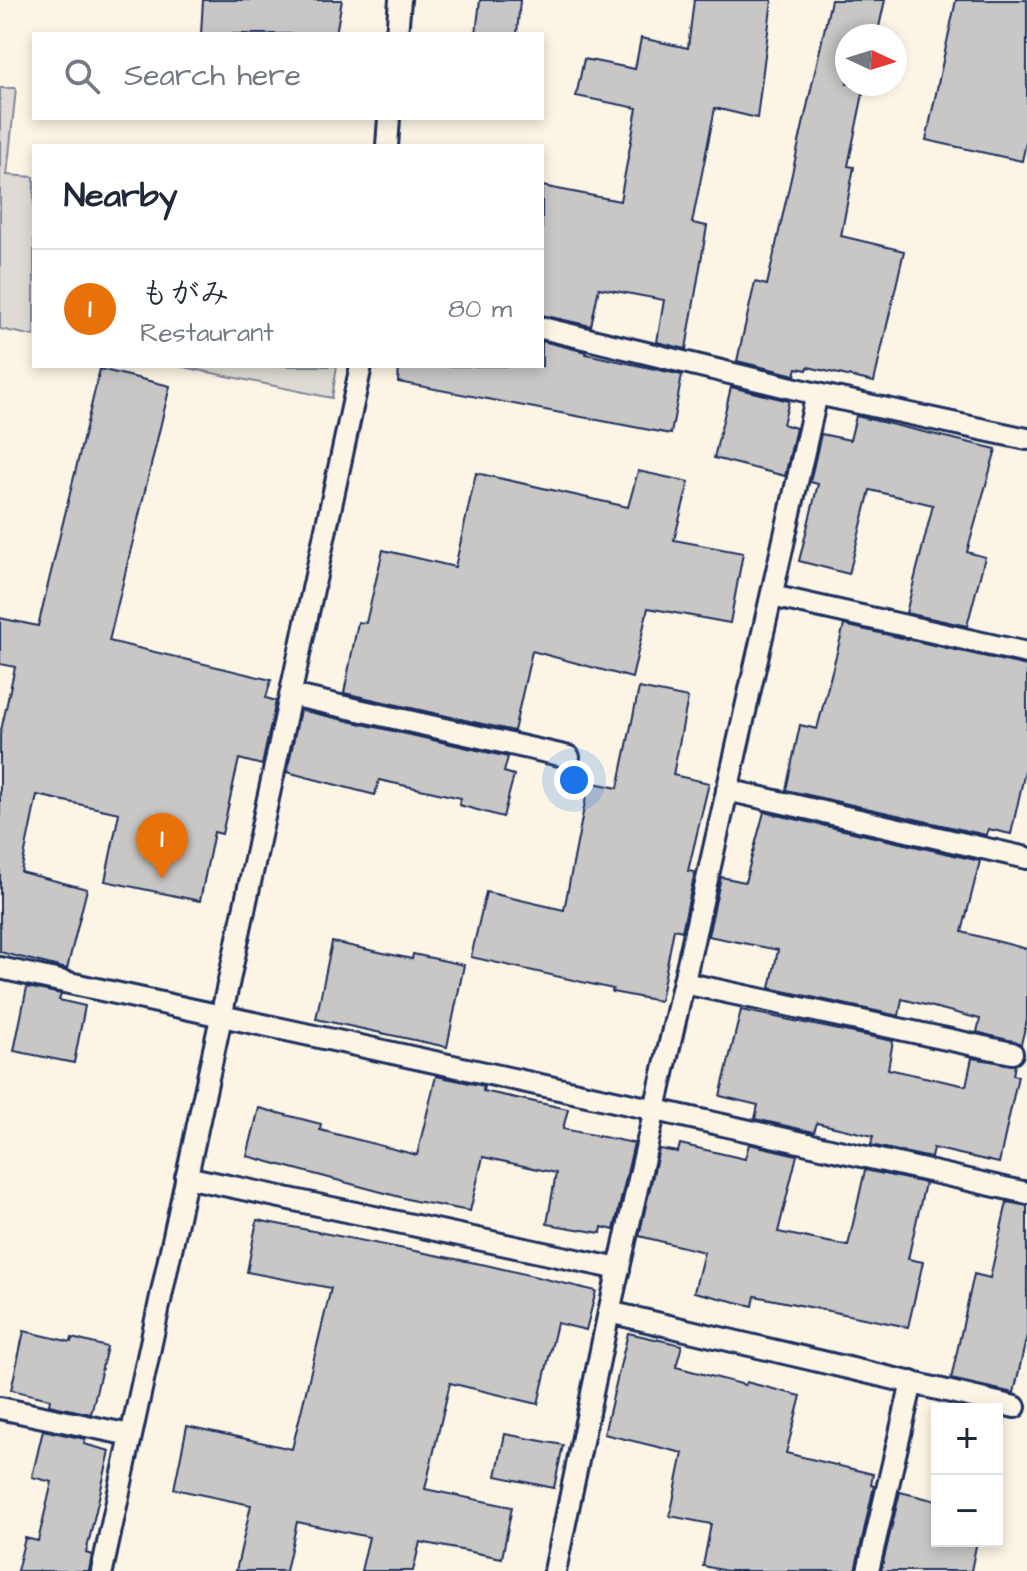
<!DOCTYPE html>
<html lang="en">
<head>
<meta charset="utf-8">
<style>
  :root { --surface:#fff; --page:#f2f2f3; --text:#1f2937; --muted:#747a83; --line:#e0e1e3; --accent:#2563eb }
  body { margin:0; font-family:"Architects Daughter","Klee One",sans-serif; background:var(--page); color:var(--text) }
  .controls { position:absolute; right:24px; bottom:24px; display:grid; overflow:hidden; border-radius:0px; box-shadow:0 4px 12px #0003 }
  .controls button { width:72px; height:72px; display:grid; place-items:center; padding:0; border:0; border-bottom:2px solid var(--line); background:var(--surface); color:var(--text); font:40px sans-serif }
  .compass { position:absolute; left:835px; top:24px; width:72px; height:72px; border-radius:50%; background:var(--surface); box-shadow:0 4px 12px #0003; rotate:94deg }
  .you { position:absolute; left:574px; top:780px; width:28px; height:28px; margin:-20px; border:6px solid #fff; border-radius:50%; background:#1a73e8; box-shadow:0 0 0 12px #1a73e833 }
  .badge { display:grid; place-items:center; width:52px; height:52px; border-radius:50%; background:var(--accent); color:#fff; font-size:26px; font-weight:700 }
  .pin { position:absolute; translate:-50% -66px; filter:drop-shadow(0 2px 4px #0008) }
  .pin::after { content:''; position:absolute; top:42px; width:28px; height:24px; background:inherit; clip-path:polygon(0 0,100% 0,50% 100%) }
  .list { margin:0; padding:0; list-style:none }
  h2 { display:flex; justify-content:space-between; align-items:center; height:104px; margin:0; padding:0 32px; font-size:34px }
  h2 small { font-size:26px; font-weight:400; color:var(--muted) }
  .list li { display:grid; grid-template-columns:52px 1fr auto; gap:24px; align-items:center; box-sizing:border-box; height:120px; padding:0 32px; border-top:2px solid var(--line) }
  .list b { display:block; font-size:30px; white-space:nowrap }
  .list p { margin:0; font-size:26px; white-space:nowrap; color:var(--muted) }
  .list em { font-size:26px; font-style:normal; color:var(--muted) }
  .icon { flex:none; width:44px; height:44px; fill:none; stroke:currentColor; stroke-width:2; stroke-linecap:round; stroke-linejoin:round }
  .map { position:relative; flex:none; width:1027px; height:1571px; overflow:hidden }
  .search { position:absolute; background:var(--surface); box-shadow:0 4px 12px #0003; left:32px; top:32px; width:512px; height:88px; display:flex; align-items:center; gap:20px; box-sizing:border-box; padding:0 28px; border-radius:0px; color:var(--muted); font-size:30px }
  .panel { position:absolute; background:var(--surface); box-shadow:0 4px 12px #0003; left:32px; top:144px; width:512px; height:224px; border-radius:0px }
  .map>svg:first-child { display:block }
</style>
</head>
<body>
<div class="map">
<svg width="1027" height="1571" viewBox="0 0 1027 1571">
  <rect width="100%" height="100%" fill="#fcf5e5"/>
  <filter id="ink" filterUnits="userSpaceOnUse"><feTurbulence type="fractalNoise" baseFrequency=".0125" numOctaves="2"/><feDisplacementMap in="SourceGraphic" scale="16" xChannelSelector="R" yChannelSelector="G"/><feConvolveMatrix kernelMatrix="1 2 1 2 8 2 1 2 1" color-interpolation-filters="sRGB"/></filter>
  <g filter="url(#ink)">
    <!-- green -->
    <g fill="#dfdbd4" stroke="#7d8599" stroke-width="2">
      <polygon points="0,88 16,88 7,175 34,177 34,336 0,329"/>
      <polygon points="179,366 337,366 332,398"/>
    </g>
    <!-- building -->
    <g fill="#c8c7c6" stroke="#1b2f5e" stroke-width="2">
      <polygon points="203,0 342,0 336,34 201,34"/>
      <polygon points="480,0 520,0 517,34 476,34"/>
      <polygon points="694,0 772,0 757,118 715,108 692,223 707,226 686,349 657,342 664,300 599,288 591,326 542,315 542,186 620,201 637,108 576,96 584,59 635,69 641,38 688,48"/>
      <polygon points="831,0 885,0 877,36 847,36 847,84 865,84 848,166 854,167 841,236 904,251 874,382 808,367 807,370 797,368 795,375 737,361 755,282 767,285"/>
      <polygon points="956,0 1027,0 1027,138 1022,161 926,140"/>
      <polygon points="542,341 586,352 586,354 682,375 671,434 398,382 399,366 542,366"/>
      <polygon points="100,369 170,386 109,641 271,680 266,698 276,701 262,765 239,759 222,834 214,832 200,901 105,881 119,813 37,795 21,872 87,889 67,969 0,952 0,735 15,667 0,664 0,618 38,626"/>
      <polygon points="731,387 789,401 783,424 796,428 785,476 714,458"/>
      <polygon points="856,416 996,449 967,552 985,557 967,626 906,613 933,505 870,490 849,574 799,561 818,484 810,482 821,434 850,440"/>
      <polygon points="638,471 689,482 674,540 743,553 730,623 648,608 632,678 532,651 514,731 344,693 358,622 366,623 383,550 455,567 476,473 628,507"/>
      <polygon points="844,625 1027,666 1027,762 1011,834 988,829 986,835 786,790 800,725 817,729"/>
      <polygon points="639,688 688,698 673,775 709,783 688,871 695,872 682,931 674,929 660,1001 612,992 613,989 471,957 486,892 564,910 589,782 618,788"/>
      <polygon points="300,710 508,757 504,772 514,775 503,817 459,805 461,798 379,780 375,795 287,772"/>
      <polygon points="764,812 980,861 962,932 1027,949 1027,1020 1021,1044 977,1032 980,1019 902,999 899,1016 770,988 778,950 708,936 721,877 745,882"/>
      <polygon points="332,942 412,959 413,954 464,965 447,1047 316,1019"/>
      <polygon points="27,987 61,994 59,1000 85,1006 74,1063 14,1051"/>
      <polygon points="741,1010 893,1041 888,1069 966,1086 972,1058 1015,1065 1013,1075 1018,1076 999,1163 933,1148 931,1158 871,1145 873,1136 817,1123 814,1132 755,1119 758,1105 720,1096"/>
      <polygon points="436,1076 484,1086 483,1091 568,1109 563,1129 634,1143 614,1230 602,1227 601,1233 547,1224 556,1173 483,1157 470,1211 415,1201 247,1156 259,1108 321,1124 320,1130 417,1155"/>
      <polygon points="680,1144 745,1159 749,1144 797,1155 778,1232 848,1246 865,1170 925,1183 908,1259 923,1262 908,1327 755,1296 753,1306 694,1292 704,1252 639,1236 659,1149 678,1152"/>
      <polygon points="1007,1202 1027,1206 1027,1335 1014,1393 951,1379 974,1274 990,1278"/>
      <polygon points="257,1220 486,1265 596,1291 586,1330 557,1323 538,1404 450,1383 425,1489 512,1507 502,1558 420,1542 413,1571 361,1571 369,1537 297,1522 286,1571 236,1571 251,1505 174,1489 187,1426 292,1449 331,1288 247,1272"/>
      <polygon points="24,1331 71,1342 72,1338 107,1347 91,1414 49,1405 50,1399 11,1390"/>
      <polygon points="628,1333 682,1345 676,1367 745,1385 746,1382 801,1396 786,1453 873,1474 871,1485 874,1486 855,1571 727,1571 703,1566 711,1524 670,1516 683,1453 604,1434"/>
      <polygon points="43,1430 85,1439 84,1444 110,1451 86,1553 92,1555 89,1571 17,1571 25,1538 38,1541 52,1482 32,1477"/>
      <polygon points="505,1434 563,1445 554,1488 496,1476"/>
      <polygon points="900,1492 937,1501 937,1541 977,1541 971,1571 881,1571"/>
    </g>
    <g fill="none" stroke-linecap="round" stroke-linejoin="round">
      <defs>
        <g id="service">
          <polyline points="397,34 400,0"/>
          <polyline points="387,146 389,118"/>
          <polyline points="542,328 817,394"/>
          <polyline points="772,596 1027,653"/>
          <polyline points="291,695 569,757"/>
          <polyline points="727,790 1027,858"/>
          <polyline points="0,968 656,1110 1027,1193"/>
          <polyline points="684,983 1012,1053"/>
          <polyline points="186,1177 619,1269"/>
          <polyline points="609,1312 1015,1407"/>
          <polyline points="0,1408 130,1435"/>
          <polyline points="102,1571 361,366"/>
          <polyline points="555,1571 609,1312 817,394 1027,439"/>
          <polyline points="868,1571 912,1382"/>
        </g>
      </defs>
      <!-- service casing -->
      <use href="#service" stroke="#1b2f5e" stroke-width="26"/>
      <!-- service -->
      <use href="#service" stroke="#fcf5e5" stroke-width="20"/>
    </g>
  </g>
</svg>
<div class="controls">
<button>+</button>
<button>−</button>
</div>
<svg class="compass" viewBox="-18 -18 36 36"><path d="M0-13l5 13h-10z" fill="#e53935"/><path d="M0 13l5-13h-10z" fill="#747a83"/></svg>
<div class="you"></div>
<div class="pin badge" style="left:162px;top:879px;background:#e8710a">1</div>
<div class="search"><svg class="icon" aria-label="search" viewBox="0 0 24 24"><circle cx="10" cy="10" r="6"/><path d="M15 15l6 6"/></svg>Search here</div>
<section class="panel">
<h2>Nearby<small></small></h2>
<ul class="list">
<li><span class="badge" style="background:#e8710a">1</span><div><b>もがみ</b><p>Restaurant</p></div><em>80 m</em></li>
</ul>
</section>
</div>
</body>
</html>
